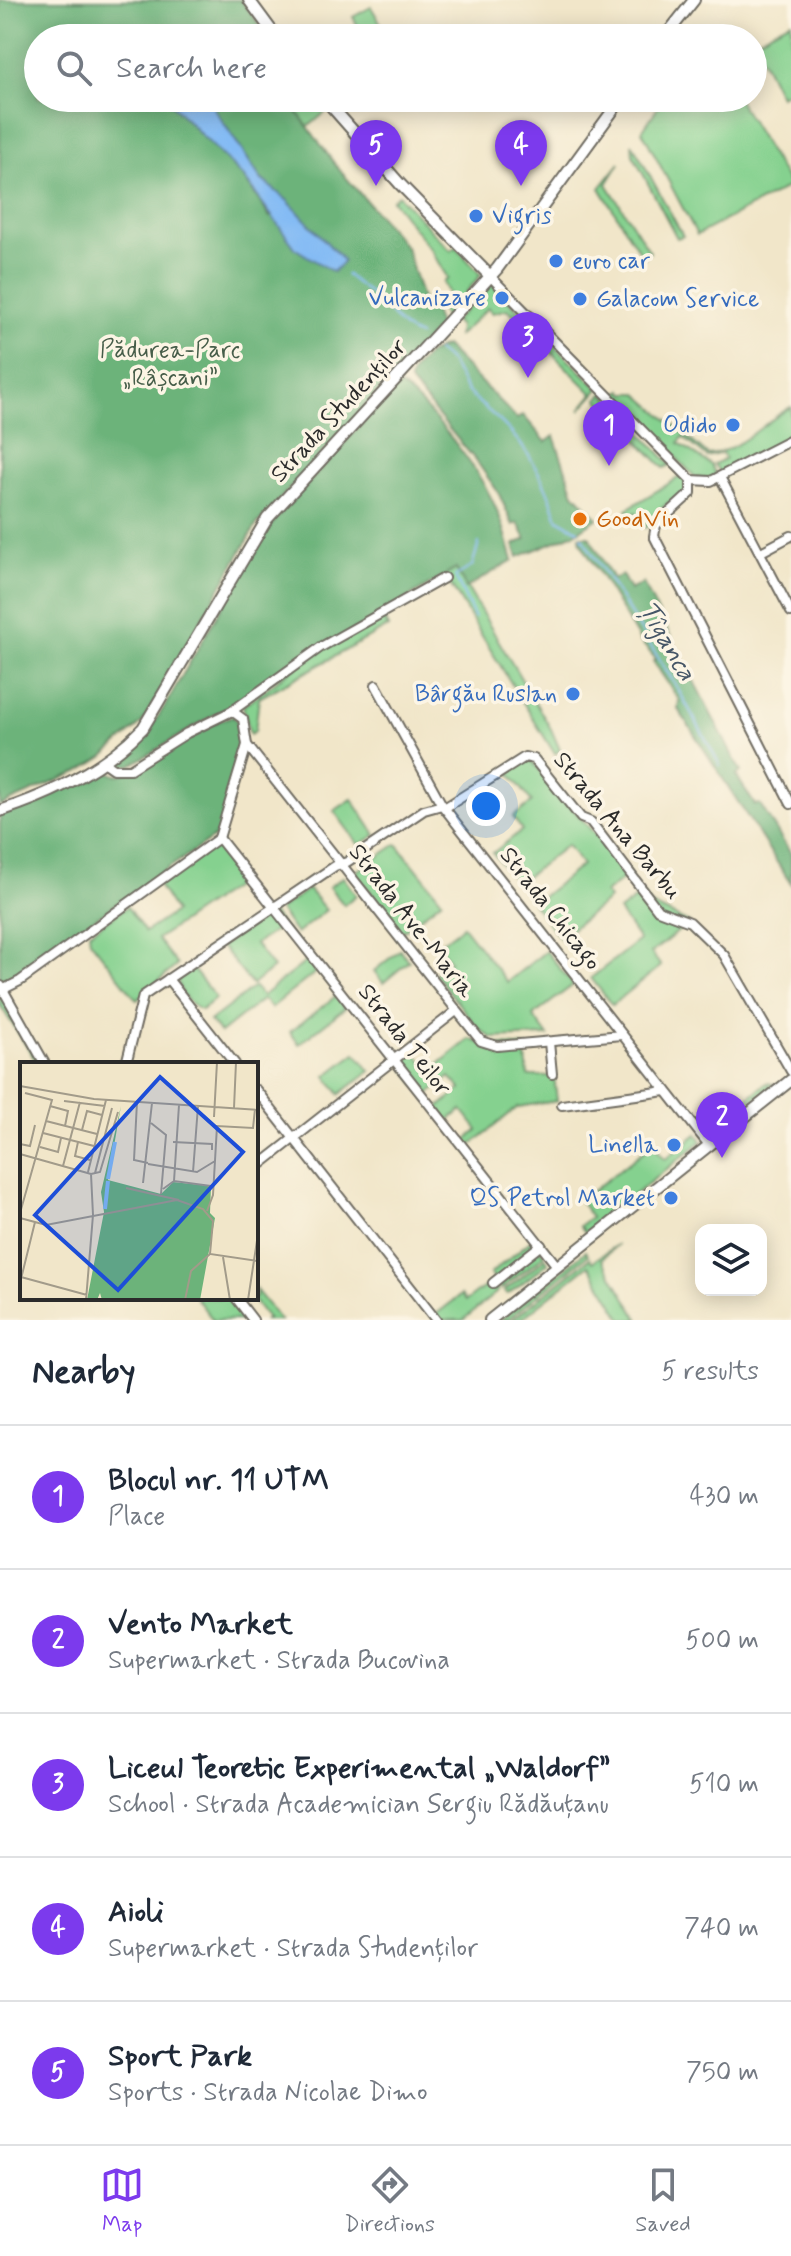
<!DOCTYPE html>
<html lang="en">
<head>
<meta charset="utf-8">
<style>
  :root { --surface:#fff; --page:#f6f6f7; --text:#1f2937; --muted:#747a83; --line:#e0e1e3; --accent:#7c3aed }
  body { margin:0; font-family:Mynerve,sans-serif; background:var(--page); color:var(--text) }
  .controls { position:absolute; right:24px; bottom:24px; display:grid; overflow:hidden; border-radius:16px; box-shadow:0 4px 20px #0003 }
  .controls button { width:72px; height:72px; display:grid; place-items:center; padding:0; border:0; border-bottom:2px solid var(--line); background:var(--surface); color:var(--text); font:40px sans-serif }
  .you { position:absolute; left:486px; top:806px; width:28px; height:28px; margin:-20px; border:6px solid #fff; border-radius:50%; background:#1a73e8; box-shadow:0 0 0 12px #1a73e833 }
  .badge { display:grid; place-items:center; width:52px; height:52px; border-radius:50%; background:var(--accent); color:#fff; font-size:26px; font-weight:700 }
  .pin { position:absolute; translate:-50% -66px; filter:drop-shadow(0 2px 4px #0008) }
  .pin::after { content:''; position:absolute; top:42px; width:28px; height:24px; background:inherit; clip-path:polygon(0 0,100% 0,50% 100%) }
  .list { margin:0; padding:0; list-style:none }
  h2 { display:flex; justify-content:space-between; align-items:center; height:104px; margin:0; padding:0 32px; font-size:34px }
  h2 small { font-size:26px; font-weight:400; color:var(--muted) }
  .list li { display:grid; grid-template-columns:52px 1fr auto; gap:24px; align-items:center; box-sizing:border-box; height:144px; padding:0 32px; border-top:2px solid var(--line) }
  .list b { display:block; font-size:30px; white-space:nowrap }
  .list p { margin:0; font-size:26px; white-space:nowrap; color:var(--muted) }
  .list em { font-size:26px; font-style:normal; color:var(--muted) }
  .icon { flex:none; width:44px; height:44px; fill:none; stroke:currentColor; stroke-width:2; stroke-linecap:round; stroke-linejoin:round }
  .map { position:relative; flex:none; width:791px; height:1320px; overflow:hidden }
  .search { position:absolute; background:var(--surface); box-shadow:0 4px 20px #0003; left:24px; right:24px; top:24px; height:88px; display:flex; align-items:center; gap:20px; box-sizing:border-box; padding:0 28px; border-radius:44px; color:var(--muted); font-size:30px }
  .sheet { height:824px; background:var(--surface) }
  nav { display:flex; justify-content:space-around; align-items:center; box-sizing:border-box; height:112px; border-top:2px solid var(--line); background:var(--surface); font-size:22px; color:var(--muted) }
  nav a { display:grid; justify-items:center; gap:4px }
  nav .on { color:var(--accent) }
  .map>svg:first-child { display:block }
</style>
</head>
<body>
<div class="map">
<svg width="791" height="1320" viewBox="0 0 791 1320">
  <rect width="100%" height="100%" fill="#fcf5e5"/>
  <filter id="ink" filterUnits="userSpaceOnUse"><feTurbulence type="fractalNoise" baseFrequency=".0125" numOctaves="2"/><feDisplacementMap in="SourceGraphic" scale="16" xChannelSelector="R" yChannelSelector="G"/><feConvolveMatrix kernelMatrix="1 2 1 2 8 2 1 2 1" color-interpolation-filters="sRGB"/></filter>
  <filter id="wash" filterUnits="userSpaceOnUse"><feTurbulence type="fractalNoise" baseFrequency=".006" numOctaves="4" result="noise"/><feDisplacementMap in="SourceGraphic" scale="32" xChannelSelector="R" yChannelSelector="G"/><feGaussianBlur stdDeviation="1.8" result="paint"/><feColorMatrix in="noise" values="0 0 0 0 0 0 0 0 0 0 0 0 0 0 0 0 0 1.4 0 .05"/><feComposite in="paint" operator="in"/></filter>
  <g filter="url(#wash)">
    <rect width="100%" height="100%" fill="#f1e6c9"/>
    <!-- green -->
    <g fill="#85d18f" stroke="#587e5d" stroke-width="2">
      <polygon points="371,7 383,27 364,38 353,17"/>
      <polygon points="791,21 791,90 780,96 753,41"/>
      <polygon points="287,98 316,98 327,111 308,127"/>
      <polygon points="664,98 737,98 790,186 697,235 642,131"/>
      <polygon points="632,143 683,236 677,238 633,155"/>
      <polygon points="620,163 607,184 650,252 643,258 600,188"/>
      <polygon points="398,195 451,251 456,247 481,275 444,318 437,300 449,295 443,282 448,279 431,250 392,200"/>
      <polygon points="492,284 599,389 580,410 593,394 508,309 492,313 488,308 458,336 459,326 454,321"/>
      <path d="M 623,390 L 624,393 L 637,393 L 708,455 C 741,450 765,421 791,407 L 791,437 L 720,473 L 714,464 L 725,459 L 722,453 L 707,457 L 683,437 L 679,443 L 711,465 L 716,475 L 707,479 L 695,477 L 615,395 Z"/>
      <polygon points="604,393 671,465 664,468 598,399"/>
      <polygon points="680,477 689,482 691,490 673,505 669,502 646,522 649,526 645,528 636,512 630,515 627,509"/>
      <polygon points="456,569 551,729 560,750 555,754 445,576"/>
      <polygon points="383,616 388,627 259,698 255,731 250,734 243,706 305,660"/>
      <polygon points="530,759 629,874 605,893 609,899 560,938 533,904 582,865 567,845 517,884 493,853 522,830 513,817 532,802 508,771"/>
      <polygon points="352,799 376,835 359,845 334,811"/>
      <polygon points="397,844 442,900 402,932 355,872"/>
      <polygon points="215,846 220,846 242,881 157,939 177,965 137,1000 90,940 89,933 127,907 145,932 175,912 158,885"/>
      <polygon points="343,877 356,895 344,905 329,887"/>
      <polygon points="308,889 326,910 296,934 279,910"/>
      <polygon points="643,893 651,905 689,923 651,953 661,966 612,1005 591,978 639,940 619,911"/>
      <polygon points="272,913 296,942 294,944 281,927 255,944 273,968 252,985 221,946"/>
      <polygon points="463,926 507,982 546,951 573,985 533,1016 548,1036 492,1038 478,1028 435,974 450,961 438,945"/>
      <polygon points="400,950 409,961 383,983 374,971"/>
      <polygon points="307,961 316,972 271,1008 263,999 220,1033 210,1021 254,987 262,996"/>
      <path d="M 190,966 L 216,998 L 201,1010 C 188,1005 175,988 178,974 Z"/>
      <polygon points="0,991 42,1064 38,1064 0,1005"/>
      <polygon points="336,996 345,1008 299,1044 290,1032"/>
      <polygon points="470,1039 480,1043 525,1047 528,1076 554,1076 557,1101 518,1107 466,1149 464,1142 478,1130 462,1110 448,1121 438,1108 461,1089 450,1077 425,1097 400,1062 412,1048 430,1071"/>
      <polygon points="356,1053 370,1071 340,1094 326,1076"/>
      <polygon points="766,1083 774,1084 707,1134 708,1130"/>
      <polygon points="697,1134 702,1141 586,1233 580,1226 591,1217 580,1201 653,1144 665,1159"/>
      <polygon points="533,1239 537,1246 495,1280 490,1274"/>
      <polygon points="618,1244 602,1259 639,1320 623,1320 589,1265 520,1320 512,1320 590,1258 592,1262"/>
      <polygon points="539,1249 545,1255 501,1289 497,1283"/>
      <polygon points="586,1251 588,1255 507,1320 500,1320"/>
      <polygon points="546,1258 548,1263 508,1294 504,1291"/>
      <polygon points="491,1282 498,1291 463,1320 438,1320 435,1315 461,1295 466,1301"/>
      <polygon points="256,1290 280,1320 265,1320 267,1318 251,1298 256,1298"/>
      <polygon points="196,1298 231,1298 249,1320 213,1320"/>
    </g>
    <!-- forest -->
    <g fill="#6cb37a" stroke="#4c6f52" stroke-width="2">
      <polygon points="0,0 241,0 269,38 38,38 38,98 165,98 244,178 270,217 288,201 261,179 207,98 287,98 337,167 406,247 424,305 431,302 439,326 257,524 142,723 103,757 82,770 0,806"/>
      <path d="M 445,346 L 517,419 L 523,415 L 546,442 L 554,436 L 574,493 L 598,518 L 575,533 L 518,557 L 514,545 L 526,539 L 518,523 L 513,525 L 498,492 L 477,462 L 410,382 C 410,367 431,351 445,346 Z"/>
      <path d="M 401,386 C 435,413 482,472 498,513 C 505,528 508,545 513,560 L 466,588 L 456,569 L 131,765 L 116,765 L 115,760 L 148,731 L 163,709 L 266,530 L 393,389 Z"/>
      <polygon points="580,536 589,536 613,579 622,575 630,590 643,583 741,772 736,775 755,805 760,804 791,854 791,884 678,709 679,700 653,661 656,659 640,641 581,543"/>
      <path d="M 233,716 L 241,727 L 242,738 L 220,829 L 214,837 L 11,976 L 13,982 L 0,979 L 0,815 L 96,771 L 105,770 L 115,775 C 155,772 192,726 233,716 Z"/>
    </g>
    <!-- water -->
    <polygon fill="#84bbf4" stroke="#587390" stroke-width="2" points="165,98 207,98 261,179 288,201 344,261 333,272 296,249 244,178"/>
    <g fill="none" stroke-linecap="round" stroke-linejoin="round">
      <!-- stream -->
      <g stroke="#84bbf4" stroke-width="2">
        <path d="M 346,274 C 357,285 370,292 381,303 C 395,317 399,329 419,336"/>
        <path d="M 437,351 C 460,367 455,377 469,393 C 479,404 491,412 502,423 C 530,450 546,483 558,519 L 578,530"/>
        <polyline points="582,537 678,689 720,765"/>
        <polyline points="475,618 455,577 472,566 479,543"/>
      </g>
    </g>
  </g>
  <g filter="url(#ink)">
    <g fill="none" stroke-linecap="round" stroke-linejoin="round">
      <defs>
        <g id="minor">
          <polyline points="490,276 691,480 711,481 791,440"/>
          <polyline points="720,477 791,612"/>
          <polyline points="691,480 691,493 656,525 654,536 791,804"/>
          <polyline points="761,552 791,536"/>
          <polyline points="376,685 442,805 709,1145"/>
          <polyline points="232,711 243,719 247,745 481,1041 497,1046 622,1035"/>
          <polyline points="103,762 113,769 130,769 187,733 232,711 321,647 444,578"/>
          <polyline points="446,807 525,757 534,759 581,818 591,822 658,910 690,922 724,955 791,1071"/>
          <polyline points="219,838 557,1266"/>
          <polyline points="168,979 235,1064"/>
          <polyline points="1,986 45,1064"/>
          <polyline points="4,989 20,981 219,838 247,745"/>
          <polyline points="549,1042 552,1074"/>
          <polyline points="126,1064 143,996 335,866 347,862 424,810 442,805"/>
          <polyline points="256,1090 436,1320"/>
          <polyline points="562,1105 666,1091"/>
          <polyline points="256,1168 456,1011"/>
          <polyline points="493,1283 541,1245"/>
          <polyline points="236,1298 253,1320"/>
        </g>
        <g id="major">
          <polyline points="249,0 277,38"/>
          <polyline points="664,38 694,0"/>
          <polyline points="324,98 400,184 490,276"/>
          <path d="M 0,811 C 52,794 105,768 143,728 L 267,519 L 497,269 L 622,98"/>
          <polyline points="490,1320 791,1080"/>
        </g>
      </defs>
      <!-- minor casing -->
      <use href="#minor" stroke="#706c62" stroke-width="12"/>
      <!-- major casing -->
      <use href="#major" stroke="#706c62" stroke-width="14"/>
      <!-- minor -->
      <use href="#minor" stroke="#fff" stroke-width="8"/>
      <!-- major -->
      <use href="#major" stroke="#fff" stroke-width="10"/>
    </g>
  </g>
  <!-- markers -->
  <g fill="#3f7fe0" stroke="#fcf5e5" stroke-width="3">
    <circle cx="476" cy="216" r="8"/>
    <circle cx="556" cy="261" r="8"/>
    <circle cx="502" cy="298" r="8"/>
    <circle cx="580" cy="299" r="8"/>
    <circle cx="733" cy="425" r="8"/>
    <circle cx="573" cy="694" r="8"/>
    <circle cx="674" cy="1145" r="8"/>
    <circle cx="671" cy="1198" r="8"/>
  </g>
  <circle fill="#e8710a" stroke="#fcf5e5" stroke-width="3" cx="580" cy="519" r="8"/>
  <g text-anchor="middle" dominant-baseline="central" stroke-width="7" stroke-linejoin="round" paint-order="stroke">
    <!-- shop labels -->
    <g font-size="24" fill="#366cbe" stroke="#fcf5e5" text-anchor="end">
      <text x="492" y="216" text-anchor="start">Vigris</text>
      <text x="572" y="261" text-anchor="start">euro car</text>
      <text x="486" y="298">Vulcanizare</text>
      <text x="596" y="299" text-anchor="start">Galacom Service</text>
      <text x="717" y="425">Odido</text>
      <text x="557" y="694">Bârgău Ruslan</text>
      <text x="658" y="1145">Linella</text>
      <text x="655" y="1198">QS Petrol Market</text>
    </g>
    <!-- park labels -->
    <g font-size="24" fill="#465d49" stroke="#fcf5e5">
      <text x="170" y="350">Pădurea-Parc<tspan x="170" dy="28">„Râșcani”</tspan></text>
    </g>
    <!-- street labels -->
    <g font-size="24" fill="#2b2b2b" stroke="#fcf5e5">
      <text transform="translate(339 411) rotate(-47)">Strada Studenților</text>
      <text transform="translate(617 826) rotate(50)">Strada Ana Barbu</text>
      <text transform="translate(550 909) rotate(52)">Strada Chicago</text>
      <text transform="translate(411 921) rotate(52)">Strada Ave-Maria</text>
      <text transform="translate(404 1040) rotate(52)">Strada Teilor</text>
    </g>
    <!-- food labels -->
    <g font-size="24" fill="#c56008" stroke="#fcf5e5" text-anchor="start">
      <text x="596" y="519">GoodVin</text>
    </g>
    <!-- water labels -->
    <g font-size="26" font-style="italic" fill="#465667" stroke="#fcf5e5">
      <text transform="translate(666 641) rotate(59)">Țîganca</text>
    </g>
  </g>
  <!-- overview -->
  <g transform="translate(20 1062)">
    <rect width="238" height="238" fill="#f1e6c9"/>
    <path d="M 101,44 L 88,118 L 141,132 L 153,120 L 191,124 L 190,151 L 195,156 L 180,238 L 82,238 L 80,231 L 77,238 L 67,238 L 84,150 L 81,130 Z" fill="#6cb37a"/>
    <path fill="none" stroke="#84bbf4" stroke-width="4" d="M 88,117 L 95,80M 85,147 L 88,119"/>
    <path fill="none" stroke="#a29b8a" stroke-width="2" d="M 0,24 L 74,37 L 238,48M 44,39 L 85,44M 117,40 L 114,98 L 128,101M 30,44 L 48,49 L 45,64M 214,46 L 216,0M 194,55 L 197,0M 26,59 L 77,72M 131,61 L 146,73 L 141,132M 62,68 L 67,49 L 82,53M 23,71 L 74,84M 58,80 L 55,94 L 70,98M 153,80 L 192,82 L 192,88M 0,82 L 10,84 L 15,63M 20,85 L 38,90 L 41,76M 0,92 L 71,112M 128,102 L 177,110 L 195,99M 43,104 L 60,40M 68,110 L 86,38M 173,110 L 178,44M 75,111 L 92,46M 71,112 L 80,110 L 98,50M 71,112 L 73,153M 154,119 L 159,43M 123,121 L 132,41M 106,126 L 159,138M 143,127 L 154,119 L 191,124M 187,149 L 193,133 L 197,64 L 233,66 L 235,47M 0,151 L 32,38 L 5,31M 0,156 L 26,163 L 157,138 L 183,147 L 193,159 L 190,192 L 238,199M 203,195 L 210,238M 1,215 L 67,233M 0,221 L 15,160M 66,238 L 73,153M 165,238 L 171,209 L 190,192M 228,238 L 238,172"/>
    <path fill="#1d4ed8" fill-opacity="0.15" stroke="#1d4ed8" stroke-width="4" d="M 140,15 L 223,90 L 98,228 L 15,153 Z"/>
    <rect width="238" height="238" fill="none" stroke="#2b2b2b" stroke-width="4"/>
  </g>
</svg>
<div class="controls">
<button><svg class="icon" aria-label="layers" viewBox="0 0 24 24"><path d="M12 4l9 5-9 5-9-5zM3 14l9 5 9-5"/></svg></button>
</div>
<div class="you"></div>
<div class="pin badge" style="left:609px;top:466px">1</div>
<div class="pin badge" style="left:722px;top:1158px">2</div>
<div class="pin badge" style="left:528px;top:378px">3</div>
<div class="pin badge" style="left:521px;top:186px">4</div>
<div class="pin badge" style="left:376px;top:186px">5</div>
<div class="search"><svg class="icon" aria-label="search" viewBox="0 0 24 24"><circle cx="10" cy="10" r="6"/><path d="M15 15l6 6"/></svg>Search here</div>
</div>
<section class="sheet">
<h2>Nearby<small>5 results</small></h2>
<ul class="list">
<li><span class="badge">1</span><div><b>Blocul nr. 11 UTM</b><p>Place</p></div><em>430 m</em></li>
<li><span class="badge">2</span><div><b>Vento Market</b><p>Supermarket · Strada Bucovina</p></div><em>500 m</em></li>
<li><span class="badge">3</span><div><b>Liceul Teoretic Experimental „Waldorf”</b><p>School · Strada Academician Sergiu Rădăuțanu</p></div><em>510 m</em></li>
<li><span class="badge">4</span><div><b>Aioli</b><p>Supermarket · Strada Studenților</p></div><em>740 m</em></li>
<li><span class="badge">5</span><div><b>Sport Park</b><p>Sports · Strada Nicolae Dimo</p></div><em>750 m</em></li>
</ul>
</section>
<nav>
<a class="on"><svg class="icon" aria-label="map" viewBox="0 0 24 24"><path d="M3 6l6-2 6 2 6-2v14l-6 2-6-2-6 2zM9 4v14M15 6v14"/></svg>Map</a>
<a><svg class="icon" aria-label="directions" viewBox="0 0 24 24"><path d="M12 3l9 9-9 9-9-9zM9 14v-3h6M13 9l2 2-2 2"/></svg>Directions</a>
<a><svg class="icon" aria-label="saved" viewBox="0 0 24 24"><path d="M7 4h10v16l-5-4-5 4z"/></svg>Saved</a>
</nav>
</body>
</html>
